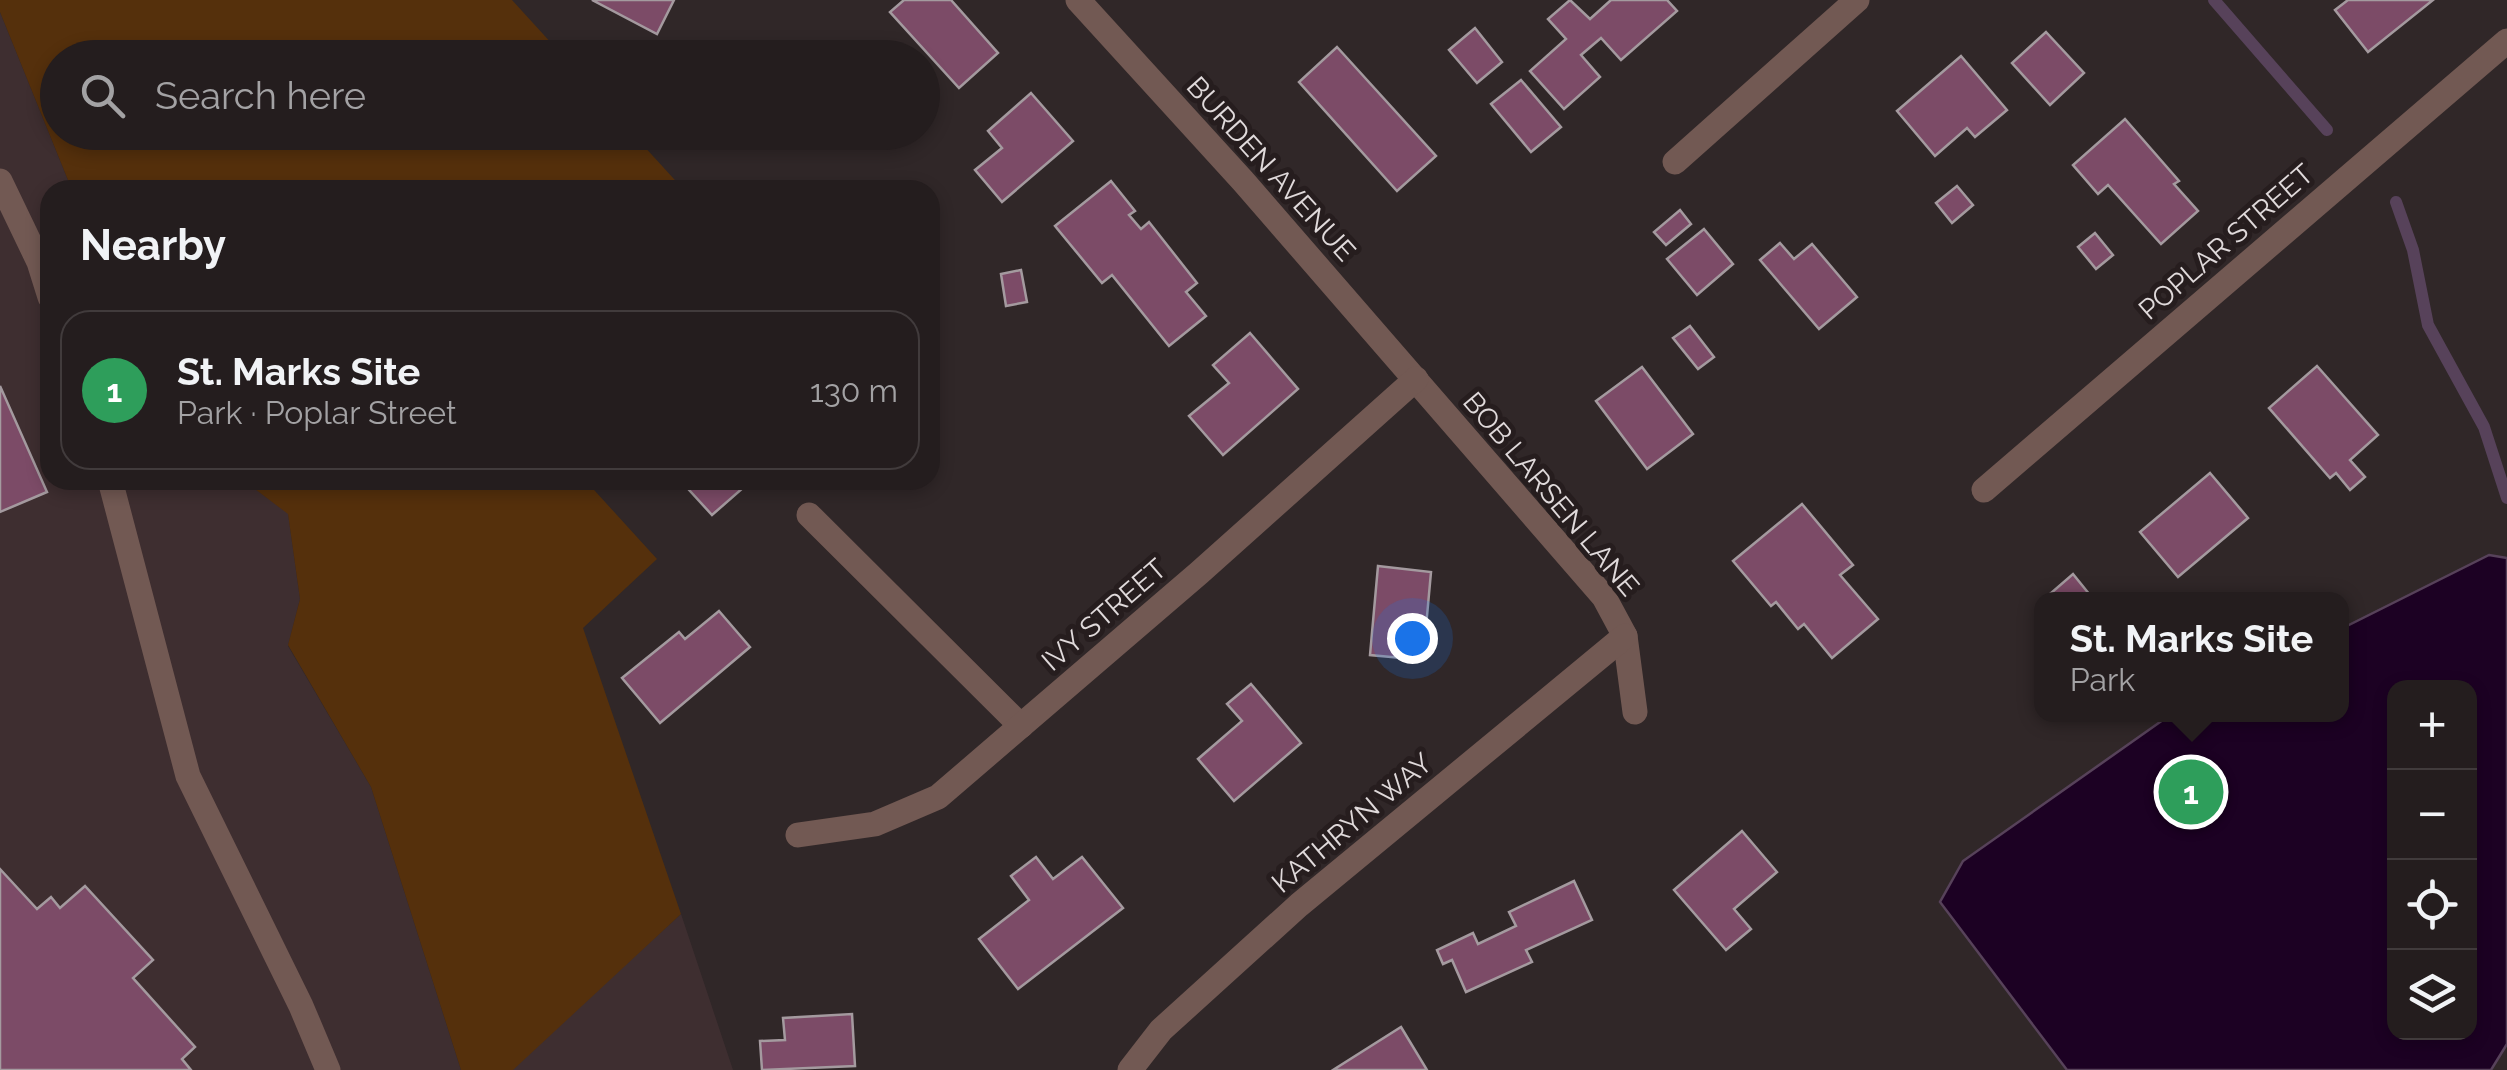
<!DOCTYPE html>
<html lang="en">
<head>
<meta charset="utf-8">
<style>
  :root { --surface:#241d1e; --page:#302a2b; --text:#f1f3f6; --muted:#a3a2a4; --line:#413b3c; --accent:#7bbef8 }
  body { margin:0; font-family:Raleway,sans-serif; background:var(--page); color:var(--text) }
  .controls { position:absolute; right:30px; bottom:30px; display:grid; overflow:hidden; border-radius:20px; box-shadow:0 5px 15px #0003 }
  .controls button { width:90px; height:90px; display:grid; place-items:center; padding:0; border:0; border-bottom:2px solid var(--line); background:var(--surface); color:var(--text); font:50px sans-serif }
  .you { position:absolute; left:1412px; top:638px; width:35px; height:35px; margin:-25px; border:8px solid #fff; border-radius:50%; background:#1a73e8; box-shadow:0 0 0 15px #1a73e833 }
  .badge { display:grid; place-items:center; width:65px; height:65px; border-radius:50%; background:var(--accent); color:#fff; font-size:32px; font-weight:700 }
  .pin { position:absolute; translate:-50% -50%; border:5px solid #fff; box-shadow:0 2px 10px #0006 }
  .popup { position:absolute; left:2034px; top:592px; width:315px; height:130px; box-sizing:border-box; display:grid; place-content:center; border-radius:20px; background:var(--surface); filter:drop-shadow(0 2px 8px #0005); font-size:32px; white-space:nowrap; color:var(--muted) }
  .popup b { font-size:38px; color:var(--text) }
  .popup::after { content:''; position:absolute; left:50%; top:100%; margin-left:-20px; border:20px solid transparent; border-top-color:var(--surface) }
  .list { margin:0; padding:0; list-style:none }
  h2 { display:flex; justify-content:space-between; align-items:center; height:130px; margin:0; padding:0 40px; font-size:42px }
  h2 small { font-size:32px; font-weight:400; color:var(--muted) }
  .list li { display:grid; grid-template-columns:65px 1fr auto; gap:30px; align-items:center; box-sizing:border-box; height:160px; margin:0 20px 20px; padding:0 20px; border:2px solid var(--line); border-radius:30px }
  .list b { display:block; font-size:38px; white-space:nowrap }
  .list p { margin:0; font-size:32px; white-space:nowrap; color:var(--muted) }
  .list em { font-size:32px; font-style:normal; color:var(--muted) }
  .icon { flex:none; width:55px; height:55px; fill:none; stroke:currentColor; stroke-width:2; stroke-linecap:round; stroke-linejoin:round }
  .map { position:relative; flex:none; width:2507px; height:1070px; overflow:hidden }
  .search { position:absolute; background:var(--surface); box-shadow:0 5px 15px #0003; left:40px; top:40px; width:900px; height:110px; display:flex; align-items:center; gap:25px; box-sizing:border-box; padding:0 35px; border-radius:55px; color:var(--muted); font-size:38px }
  .panel { position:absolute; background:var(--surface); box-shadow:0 5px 15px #0003; left:40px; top:180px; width:900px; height:310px; border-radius:30px }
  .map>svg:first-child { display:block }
</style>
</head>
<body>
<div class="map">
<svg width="2507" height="1070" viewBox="0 0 2507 1070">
  <rect width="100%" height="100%" fill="#302728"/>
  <!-- built -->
  <g fill="#3e2e30">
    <polygon points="0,12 72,190 50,190 50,480 243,480 288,513 300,599 288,646 371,787 461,1070 0,1070"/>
    <polygon points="681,914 733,1070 509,1070"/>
  </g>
  <!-- green -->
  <g fill="#55300c">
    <polygon points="0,0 512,0 564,57 58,58 58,132 632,133 684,190 72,190 0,12"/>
    <polygon points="243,480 585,480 657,559 583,628 681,914 513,1070 461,1070 371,787 288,645 300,599 288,514"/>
  </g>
  <!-- water -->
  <path fill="#1c0123" stroke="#57425a" stroke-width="2.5" fill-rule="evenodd" d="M 2489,555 L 2507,558 L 2507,1044 L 2491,1070 L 2067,1070 L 1940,902 L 1963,861 L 2170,715 L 2341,714 L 2341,629 ZM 2394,688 L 2470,688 L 2470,1032 L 2394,1032 Z"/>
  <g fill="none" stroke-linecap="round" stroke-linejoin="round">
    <!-- stream -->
    <g stroke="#57425a" stroke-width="12">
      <polyline points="2214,0 2327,130"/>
      <polyline points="2396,202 2413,250 2428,325 2484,427 2507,498"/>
    </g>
  </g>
  <!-- building -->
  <g fill="#7c4b67" stroke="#a49a9f" stroke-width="2.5">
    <polygon points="592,0 674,0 657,34"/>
    <polygon points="904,0 951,0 998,53 959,88 890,12"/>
    <polygon points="1570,0 1590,19 1611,0 1667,0 1677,11 1621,60 1601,38 1581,55 1600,77 1564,109 1530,71 1566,39 1548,19"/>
    <polygon points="2348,0 2433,0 2368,52 2335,10"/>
    <polygon points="1475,28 1502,62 1477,83 1449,50"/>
    <polygon points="2046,32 2084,73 2050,105 2012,63"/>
    <polygon points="1337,47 1436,156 1397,191 1299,82"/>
    <polygon points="1961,56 2007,110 1975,137 1967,128 1935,156 1897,111"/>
    <polygon points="1521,80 1561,127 1531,152 1491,104"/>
    <polygon points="1031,93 1073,141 1002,202 975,170 1002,148 988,131"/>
    <polygon points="2125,119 2179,181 2174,184 2198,211 2161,244 2108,185 2098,194 2073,165"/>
    <polygon points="1111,181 1135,211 1129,215 1141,229 1149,222 1197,283 1186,292 1206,316 1169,346 1112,275 1102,283 1055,226"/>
    <polygon points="1957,186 1973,205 1952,223 1936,203"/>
    <polygon points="1680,210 1691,224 1666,245 1654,232"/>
    <polygon points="1704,229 1733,264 1697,295 1667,259"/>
    <polygon points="2095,233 2113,255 2096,269 2078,247"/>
    <polygon points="1780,243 1794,259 1812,244 1857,297 1819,329 1760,260"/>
    <polygon points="1021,270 1027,302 1006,306 1001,274"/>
    <polygon points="1690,326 1714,357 1698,369 1673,338"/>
    <polygon points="1250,333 1298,389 1223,455 1189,416 1229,383 1213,365"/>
    <polygon points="2317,366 2378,435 2350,460 2365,477 2350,490 2336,473 2330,478 2269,408"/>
    <polygon points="1642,367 1693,434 1647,469 1596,401"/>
    <polygon points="0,386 47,492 0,512"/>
    <polygon points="2210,473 2248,518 2178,577 2140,532"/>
    <polygon points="680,480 752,480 712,515"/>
    <polygon points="1802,504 1853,565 1840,575 1878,619 1832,658 1804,624 1798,629 1776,602 1771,606 1733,561"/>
    <polygon points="1378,566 1431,572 1423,660 1370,655"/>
    <polygon points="2073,574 2094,600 2043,600"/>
    <polygon points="719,611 750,647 660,723 622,678 679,632 685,639"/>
    <polygon points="1251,684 1301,743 1234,801 1198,759 1242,721 1227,704"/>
    <polygon points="1742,831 1777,872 1734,909 1751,929 1726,950 1674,890"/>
    <polygon points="1036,857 1053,879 1082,857 1123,908 1018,989 979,939 1029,900 1011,876"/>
    <polygon points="0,869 37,909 51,897 60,908 85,886 153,960 133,978 195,1047 182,1059 191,1070 0,1070"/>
    <polygon points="1574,881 1592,920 1526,950 1532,962 1466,992 1452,960 1443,964 1437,950 1473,933 1478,944 1516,926 1509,912"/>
    <polygon points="852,1014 855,1066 762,1070 760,1041 785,1040 783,1018"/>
    <polygon points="1401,1027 1427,1070 1333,1070"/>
  </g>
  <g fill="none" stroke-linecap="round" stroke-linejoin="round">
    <!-- service -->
    <g stroke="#725953" stroke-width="25">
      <polyline points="0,181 39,262 50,297"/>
      <polyline points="110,480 188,776 301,1006 328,1070"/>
    </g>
    <!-- minor -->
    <g stroke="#725953" stroke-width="25">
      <polyline points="1078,0 1243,181 1604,597 1625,636 1635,712"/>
      <polyline points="1675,162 1857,0"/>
      <polyline points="1984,490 2507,41"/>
      <polyline points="809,515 1021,726"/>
      <polyline points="798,835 875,824 938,797 1199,573 1416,379"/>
      <polyline points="1130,1070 1161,1030 1299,905 1625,636"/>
    </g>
  </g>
  <g text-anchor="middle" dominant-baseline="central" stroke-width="10" stroke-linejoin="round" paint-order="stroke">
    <!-- street labels -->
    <g font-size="28" fill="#e0dadb" stroke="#261d1e">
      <text transform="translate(1271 169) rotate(48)">BURDEN AVENUE</text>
      <text transform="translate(2226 242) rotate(-41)">POPLAR STREET</text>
      <text transform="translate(1551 494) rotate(50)">BOB LARSEN LANE</text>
      <text transform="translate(1104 615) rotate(-41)">IVY STREET</text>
      <text transform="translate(1352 823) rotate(-40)">KATHRYN WAY</text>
    </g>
  </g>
</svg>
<div class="controls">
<button>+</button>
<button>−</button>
<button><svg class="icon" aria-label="locate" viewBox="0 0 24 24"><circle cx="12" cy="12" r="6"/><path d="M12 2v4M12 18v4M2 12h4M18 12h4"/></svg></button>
<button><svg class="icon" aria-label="layers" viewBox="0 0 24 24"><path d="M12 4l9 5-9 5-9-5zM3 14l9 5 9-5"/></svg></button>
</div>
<div class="you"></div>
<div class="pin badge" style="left:2191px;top:792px;background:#2e9e5b">1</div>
<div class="popup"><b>St. Marks Site</b>Park</div>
<div class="search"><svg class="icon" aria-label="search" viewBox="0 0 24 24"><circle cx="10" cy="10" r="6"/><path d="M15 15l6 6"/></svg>Search here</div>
<section class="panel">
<h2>Nearby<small></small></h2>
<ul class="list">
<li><span class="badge" style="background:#2e9e5b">1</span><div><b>St. Marks Site</b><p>Park · Poplar Street</p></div><em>130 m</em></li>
</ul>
</section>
</div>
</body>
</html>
